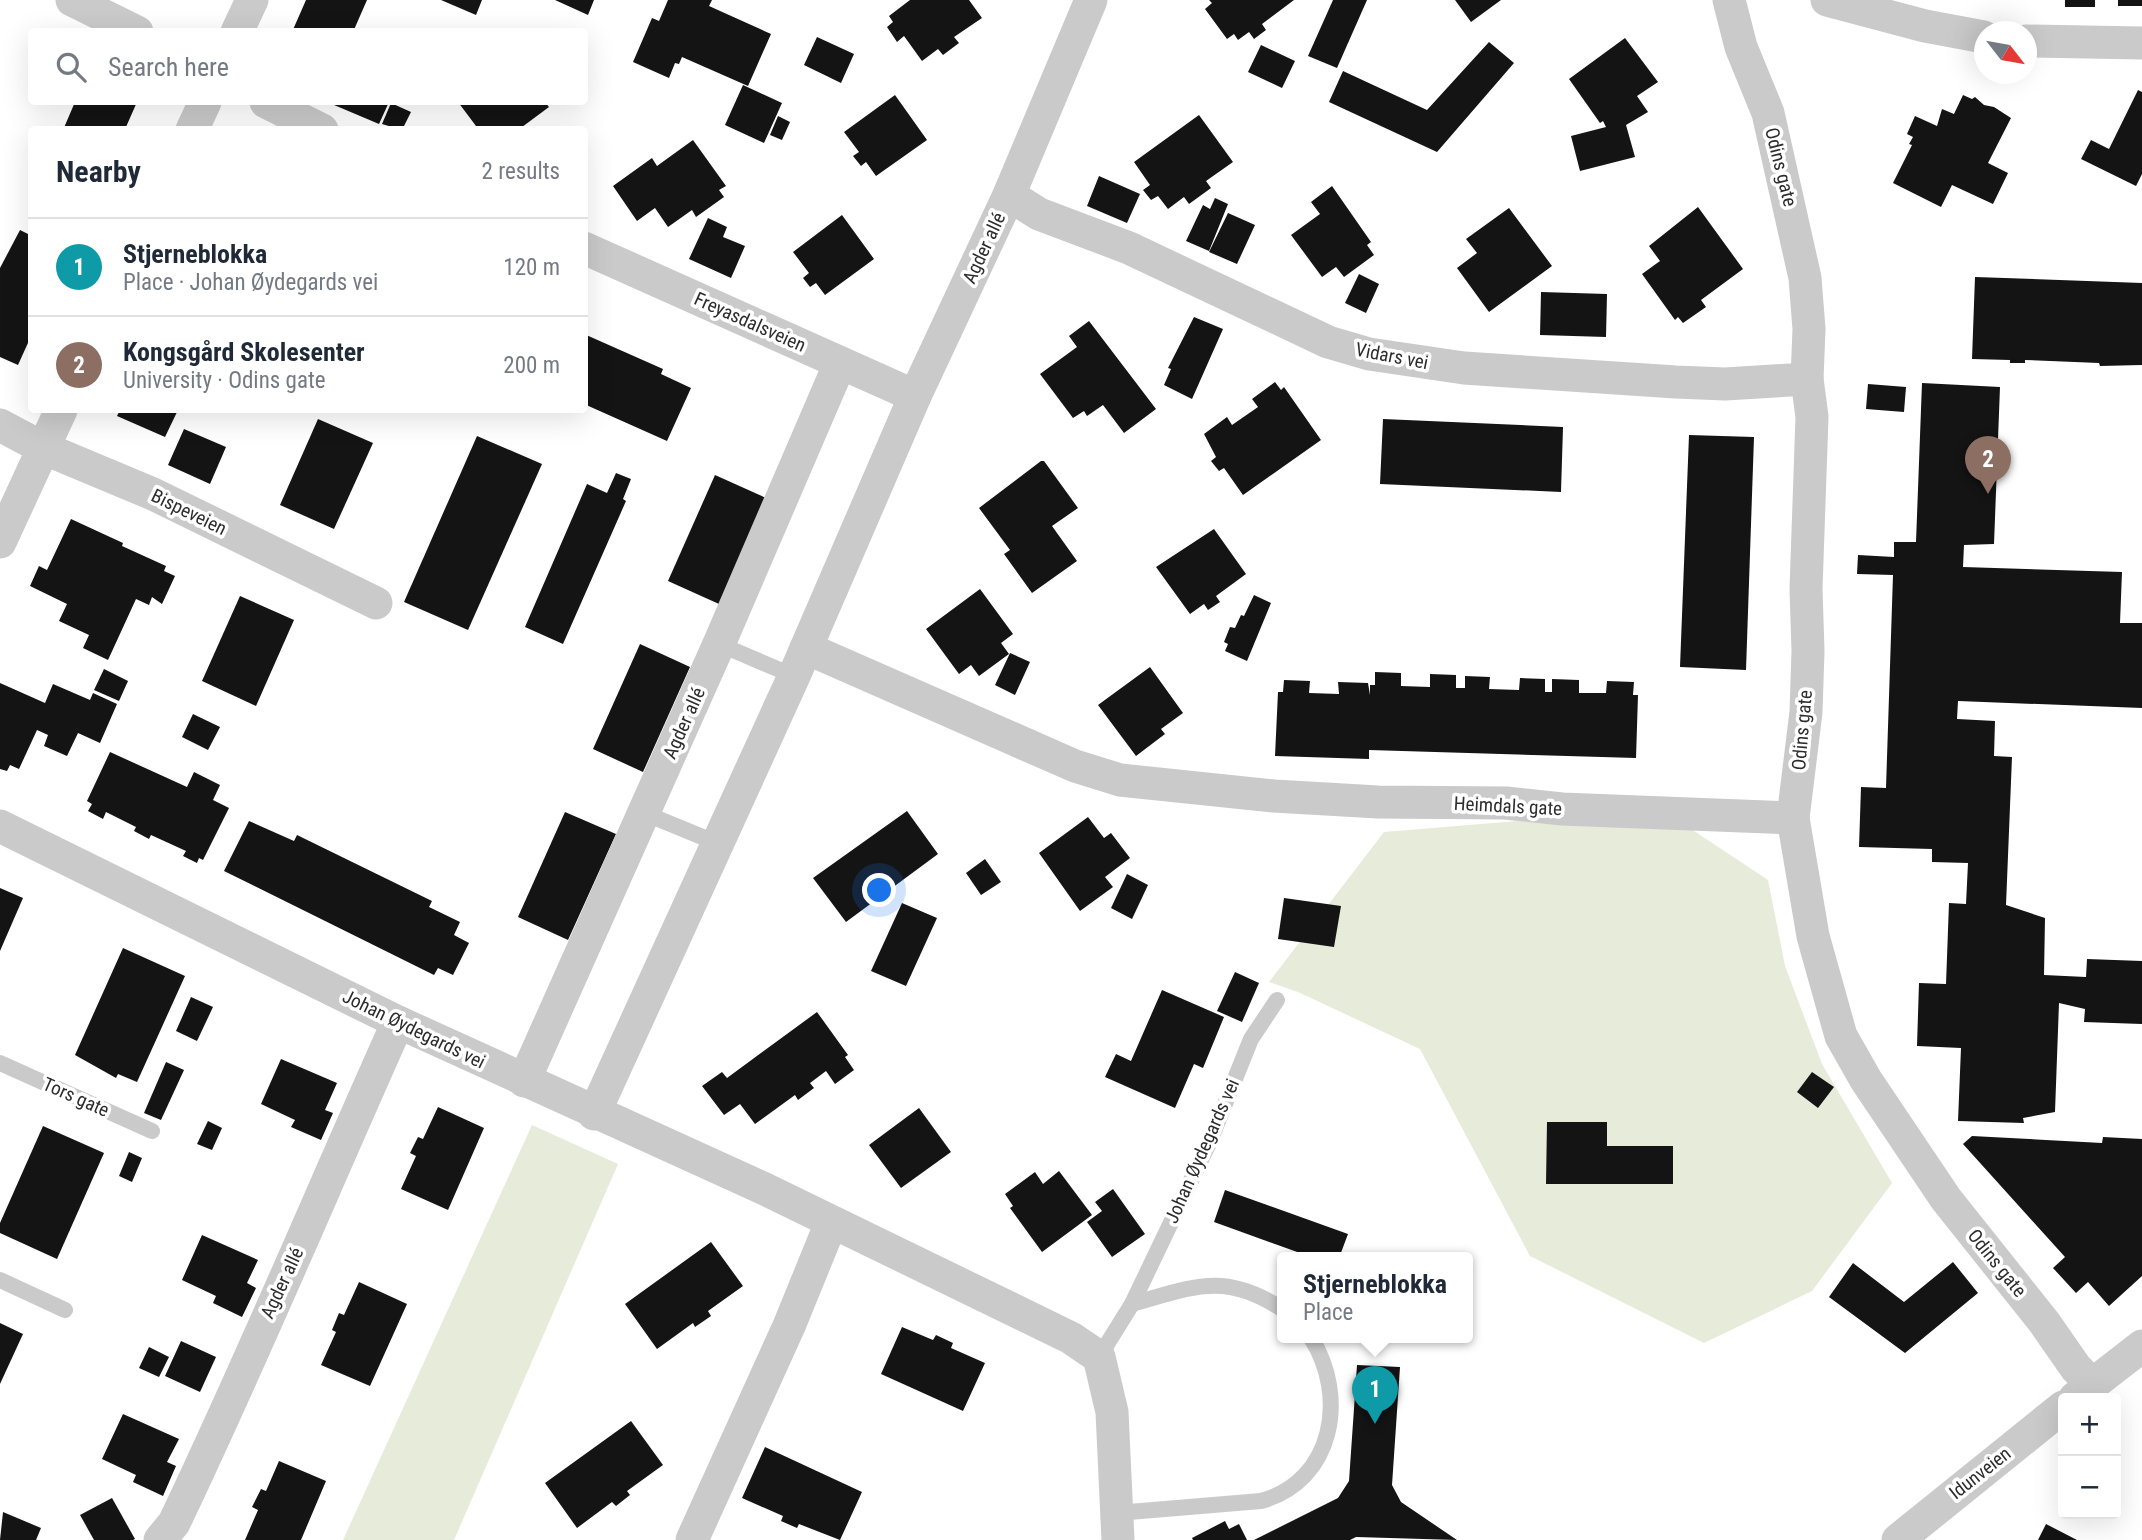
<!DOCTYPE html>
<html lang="en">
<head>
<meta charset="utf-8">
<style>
  :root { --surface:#fff; --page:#f6f6f7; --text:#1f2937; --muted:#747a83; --line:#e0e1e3; --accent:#e72d5e }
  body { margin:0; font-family:"Roboto Condensed",sans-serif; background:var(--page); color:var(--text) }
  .controls { position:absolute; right:21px; bottom:21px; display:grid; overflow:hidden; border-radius:7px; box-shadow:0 7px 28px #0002 }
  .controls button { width:63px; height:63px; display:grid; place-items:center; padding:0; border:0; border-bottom:2px solid var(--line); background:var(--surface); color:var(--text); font:35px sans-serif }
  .compass { position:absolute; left:1974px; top:21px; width:63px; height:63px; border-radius:50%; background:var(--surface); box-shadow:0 7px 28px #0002; rotate:121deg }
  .you { position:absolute; left:880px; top:891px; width:24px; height:24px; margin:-18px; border:5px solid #fff; border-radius:50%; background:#1a73e8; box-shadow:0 0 0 10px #1a73e833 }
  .badge { display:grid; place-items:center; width:46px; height:46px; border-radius:50%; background:var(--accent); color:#fff; font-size:23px; font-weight:700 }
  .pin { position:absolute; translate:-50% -58px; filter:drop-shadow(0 2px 4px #0008) }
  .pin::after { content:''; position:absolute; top:37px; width:24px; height:21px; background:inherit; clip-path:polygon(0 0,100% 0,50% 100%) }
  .popup { position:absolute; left:1277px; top:1252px; width:196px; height:91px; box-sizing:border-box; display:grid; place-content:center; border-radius:7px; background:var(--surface); filter:drop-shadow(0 2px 5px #0005); font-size:23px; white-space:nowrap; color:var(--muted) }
  .popup b { font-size:26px; color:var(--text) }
  .popup::after { content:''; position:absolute; left:50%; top:100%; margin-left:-14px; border:14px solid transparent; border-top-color:var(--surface) }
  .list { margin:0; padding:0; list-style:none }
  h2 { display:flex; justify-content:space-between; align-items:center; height:91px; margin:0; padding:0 28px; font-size:30px }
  h2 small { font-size:23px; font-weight:400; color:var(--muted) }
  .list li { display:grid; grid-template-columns:46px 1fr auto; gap:21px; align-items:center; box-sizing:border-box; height:98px; padding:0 28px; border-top:2px solid var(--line) }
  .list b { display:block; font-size:26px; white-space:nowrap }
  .list p { margin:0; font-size:23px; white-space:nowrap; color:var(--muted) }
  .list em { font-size:23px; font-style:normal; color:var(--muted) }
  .icon { flex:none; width:38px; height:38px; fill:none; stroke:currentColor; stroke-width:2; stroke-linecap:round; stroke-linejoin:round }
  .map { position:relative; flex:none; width:2142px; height:1540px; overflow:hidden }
  .search { position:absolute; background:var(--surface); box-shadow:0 7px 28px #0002; left:28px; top:28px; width:560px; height:77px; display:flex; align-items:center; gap:18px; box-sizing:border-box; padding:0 24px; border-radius:7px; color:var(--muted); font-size:26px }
  .panel { position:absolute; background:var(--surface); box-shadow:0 7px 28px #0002; left:28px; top:126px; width:560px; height:287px; border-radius:7px }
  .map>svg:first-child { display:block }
</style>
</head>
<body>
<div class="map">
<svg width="2142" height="1540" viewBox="0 0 2142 1540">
  <rect width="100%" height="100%" fill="#fff"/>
  <!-- green -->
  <g fill="#e7ebda">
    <polygon points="1661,809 1768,880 1785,966 1822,1064 1892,1183 1812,1291 1704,1343 1530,1256 1420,1049 1298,992 1269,982 1384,832"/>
    <polygon points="532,1125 618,1164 454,1540 343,1540"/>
  </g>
  <!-- building -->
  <g fill="#141414">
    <polygon points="306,0 367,0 353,32 292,32"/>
    <polygon points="441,0 482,0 476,15"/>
    <polygon points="555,0 594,0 588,15"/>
    <polygon points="668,0 712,0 709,6 771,34 748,86 682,57 679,64 675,63 669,78 633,62 652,18 659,21"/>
    <polygon points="910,0 969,0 982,18 954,37 959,43 943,55 938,49 922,61 904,36 897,42 887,27 893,22 889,16"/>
    <polygon points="1209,0 1294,0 1262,24 1266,30 1254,39 1249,32 1238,40 1234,34 1227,39 1205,9 1212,3"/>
    <polygon points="1333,0 1367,0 1337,68 1308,56"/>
    <polygon points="1455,0 1501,0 1471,22"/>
    <rect x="2065" y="0" width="30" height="7"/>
    <rect x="2118" y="0" width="24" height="6"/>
    <polygon points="817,37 854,54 841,83 804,65"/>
    <polygon points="1625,38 1658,82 1637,96 1648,112 1626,125 1635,157 1580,171 1571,136 1606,127 1603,121 1600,123 1569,79"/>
    <polygon points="1489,42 1514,63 1437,152 1329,102 1343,71 1427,110"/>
    <polygon points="1261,45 1295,61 1282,88 1248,72"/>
    <polygon points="743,85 782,103 764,143 725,125"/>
    <polygon points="2138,90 2142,92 2142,174 2136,186 2081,159 2091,140 2109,149"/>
    <polygon points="895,95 927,140 876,176 866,162 861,166 853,156 859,152 844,132"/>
    <polygon points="1963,95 1972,99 1975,97 1984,105 1994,107 2011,118 1988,163 2008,173 1993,204 1952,185 1941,207 1893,183 1912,145 1909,144 1913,137 1907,134 1915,116 1937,126 1942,109 1954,114"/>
    <polygon points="75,102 137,102 126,127 131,130 63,130"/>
    <polygon points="327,102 389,102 379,124"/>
    <polygon points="458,102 545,102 549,107 518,130 479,130"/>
    <polygon points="391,103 411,112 402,130 382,124"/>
    <polygon points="1199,115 1233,162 1206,181 1211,188 1189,204 1184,197 1168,209 1158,196 1151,200 1143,190 1150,185 1134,162"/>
    <polygon points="778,116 790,122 782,140 770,135"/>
    <polygon points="693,140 726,186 719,190 724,197 696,217 692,210 668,227 655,208 637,221 613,186 652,158 657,166"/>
    <polygon points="1099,176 1140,194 1127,223 1087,206"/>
    <polygon points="1332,186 1371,242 1367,245 1374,255 1344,277 1336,267 1322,277 1291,235 1320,214 1311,202"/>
    <polygon points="1215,198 1228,204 1209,251 1186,241 1203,205 1210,209"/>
    <polygon points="1698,207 1743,269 1701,300 1706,307 1683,323 1678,317 1675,320 1642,274 1660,261 1649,246"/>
    <polygon points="1509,208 1552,266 1489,312 1457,268 1477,253 1466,239"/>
    <polygon points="1228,213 1255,225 1237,264 1209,252"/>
    <polygon points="842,215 874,259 825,295 816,283 810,287 803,278 809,273 793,252"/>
    <polygon points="708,218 727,227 723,237 745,246 731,278 689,259"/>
    <polygon points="20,230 32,236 32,334 18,365 0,357 0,268"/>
    <polygon points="1359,274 1379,284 1366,313 1345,303"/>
    <polygon points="1975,277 2142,283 2142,365 2100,366 2099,363 2025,360 2025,363 2010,363 2010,360 1972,359"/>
    <polygon points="1541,292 1607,294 1606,337 1540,335"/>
    <polygon points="1194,317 1223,329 1192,399 1164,385 1171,369 1168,368"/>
    <polygon points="1089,321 1156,409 1124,433 1103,405 1087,416 1084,411 1073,418 1040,374 1077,347 1069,336"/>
    <polygon points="584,334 663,369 661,374 691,388 667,441 584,404"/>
    <polygon points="1275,382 1281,390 1284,387 1321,440 1243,495 1224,468 1219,471 1211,461 1216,457 1204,434 1227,417 1232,425 1258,407 1252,399"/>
    <polygon points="1922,383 2000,387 1994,544 1964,545 1963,567 2122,572 2120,623 2142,623 2142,708 1958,701 1957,719 1995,721 1994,756 2012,757 2006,905 2045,918 2044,975 2086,977 2087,959 2142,961 2142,1024 2084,1022 2085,1009 2059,1003 2055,1112 2023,1118 2024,1123 1958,1121 1961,1048 1917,1046 1919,983 1946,984 1949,903 1966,904 1968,863 1932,862 1932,849 1859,847 1861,787 1886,788 1893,575 1857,574 1858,555 1894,557 1894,542 1916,542"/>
    <polygon points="1868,384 1906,387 1904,412 1866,409"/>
    <polygon points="120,410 178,410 165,437 117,416"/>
    <polygon points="318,419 373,443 334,529 280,505"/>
    <polygon points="1383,419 1563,427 1561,492 1380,484"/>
    <polygon points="184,429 226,447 210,484 168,465"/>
    <polygon points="1689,435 1754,437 1746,670 1680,667"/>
    <polygon points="477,436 542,464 468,630 404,602"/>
    <polygon points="1041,461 1044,461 1078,508 1052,526 1077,561 1032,593 1004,554 1010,550 979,508"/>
    <polygon points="616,473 631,479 623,499 626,501 563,644 525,627 587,484 607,493"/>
    <polygon points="715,475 766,498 719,604 668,581"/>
    <polygon points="71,519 123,543 122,546 166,566 164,571 175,576 162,604 152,597 149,605 136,599 108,660 83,648 89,635 59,621 67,604 30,586 39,566 47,570"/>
    <polygon points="1214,529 1246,574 1216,596 1220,602 1208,610 1204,604 1190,614 1156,567"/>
    <polygon points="980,589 1013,634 1001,643 1009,654 979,676 971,665 959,674 926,629"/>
    <polygon points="1254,595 1271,603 1247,661 1225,651 1228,644 1224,642 1230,627 1235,628 1241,615 1244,616"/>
    <polygon points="240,596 294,620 256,706 202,681"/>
    <polygon points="640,644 690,667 643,772 593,749"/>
    <polygon points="1010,653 1030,662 1015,695 995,685"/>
    <polygon points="1150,667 1183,713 1161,729 1165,734 1136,756 1098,705"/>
    <polygon points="104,669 128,681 119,701 94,690"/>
    <polygon points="1375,672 1401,673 1401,686 1430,687 1430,674 1456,675 1456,688 1465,688 1465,676 1490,677 1489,689 1519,690 1520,678 1545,679 1545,692 1552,692 1552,679 1579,680 1579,693 1606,693 1607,681 1634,682 1633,695 1638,695 1636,758 1369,750 1369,759 1275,756 1278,692 1283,692 1284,680 1310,681 1309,693 1339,694 1338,682 1368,683 1370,695 1370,685 1375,685"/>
    <polygon points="0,683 45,703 53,684 90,700 93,693 117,704 100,743 78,733 67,756 44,746 48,735 37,730 19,769 10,765 7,771 0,769"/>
    <polygon points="193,714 220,727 208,750 182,737"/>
    <polygon points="110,752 187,787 194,772 220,785 213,800 229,808 203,860 199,858 197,863 183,856 186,851 151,835 149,839 134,831 136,827 106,812 103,819 88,811 92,804 87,801"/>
    <polygon points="907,811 938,854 846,922 813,878"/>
    <polygon points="565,812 616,834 568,940 518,917"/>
    <polygon points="1088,817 1104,838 1111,833 1130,858 1105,877 1113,887 1080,911 1039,853"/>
    <polygon points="249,821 294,841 297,835 432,901 429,907 460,922 454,935 469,943 453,975 438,968 434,975 224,871"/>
    <polygon points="985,859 1001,882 981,895 966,873"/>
    <polygon points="1127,874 1148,885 1132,919 1111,908"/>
    <polygon points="0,888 23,898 0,951"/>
    <polygon points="1284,898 1341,906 1334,947 1278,939"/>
    <polygon points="902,903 937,918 906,986 871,971"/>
    <polygon points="123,948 185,976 137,1082 118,1074 116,1078 75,1055"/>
    <polygon points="1235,972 1259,983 1242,1022 1217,1011"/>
    <polygon points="1162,990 1224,1017 1203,1068 1194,1064 1175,1108 1105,1077 1116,1054 1131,1061"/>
    <polygon points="191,997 213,1007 197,1041 176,1031"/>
    <polygon points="817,1012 848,1055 845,1057 854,1070 835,1084 826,1071 810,1083 814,1088 798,1100 795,1095 755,1124 740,1104 724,1115 702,1086 722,1072 727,1078"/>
    <polygon points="281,1059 337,1083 325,1110 333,1113 321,1140 291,1127 295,1120 261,1104"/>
    <polygon points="166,1062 184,1070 161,1120 144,1113"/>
    <polygon points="1812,1072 1834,1087 1818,1108 1797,1092"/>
    <polygon points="438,1107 484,1128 448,1210 401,1189 416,1156 410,1153 418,1137 423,1139"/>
    <polygon points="919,1108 951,1152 901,1188 869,1145"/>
    <polygon points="208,1121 222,1128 212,1150 197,1144"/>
    <polygon points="1547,1122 1607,1122 1607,1146 1673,1146 1673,1184 1546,1184"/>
    <polygon points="43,1126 104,1153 57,1259 0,1233 0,1223"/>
    <polygon points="1972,1136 2102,1143 2103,1137 2142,1139 2142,1276 2109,1306 2088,1282 2076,1293 2053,1268 2065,1257 1963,1144"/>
    <polygon points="129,1152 142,1158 132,1182 119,1176"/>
    <polygon points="1059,1171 1092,1215 1042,1252 1010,1208 1013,1206 1005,1194 1035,1172 1043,1184"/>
    <polygon points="1113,1189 1145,1234 1112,1257 1087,1222 1102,1211 1095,1202"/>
    <polygon points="1225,1190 1348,1234 1339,1258 1314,1258 1214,1222"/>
    <polygon points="202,1235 258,1260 247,1283 256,1288 242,1317 213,1303 216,1296 182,1280"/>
    <polygon points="711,1242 743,1286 708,1311 711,1316 695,1327 693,1323 657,1349 625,1304"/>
    <polygon points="1953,1262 1978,1293 1905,1353 1829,1297 1853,1263 1904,1302"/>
    <polygon points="359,1282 407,1304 370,1386 321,1365 336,1332 332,1330 339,1313 344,1315"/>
    <polygon points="0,1323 23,1334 0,1384"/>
    <polygon points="902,1327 933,1340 936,1335 953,1343 951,1348 985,1363 963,1411 881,1374"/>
    <polygon points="181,1341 216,1357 200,1392 165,1376"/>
    <polygon points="149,1347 169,1357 159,1377 139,1368"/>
    <polygon points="1357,1365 1400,1367 1392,1485 1401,1502 1457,1540 1356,1537 1350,1540 1254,1540 1338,1498 1349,1481"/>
    <polygon points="123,1414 179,1439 167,1462 176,1466 163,1496 133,1482 136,1475 102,1459"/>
    <polygon points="631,1421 663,1465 627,1491 630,1495 616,1506 612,1502 577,1528 545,1483"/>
    <polygon points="765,1447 862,1492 840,1540 799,1524 797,1528 781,1521 783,1516 742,1498"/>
    <polygon points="279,1461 326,1481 301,1540 245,1540 258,1510 252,1507 261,1489 266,1491"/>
    <polygon points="112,1498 135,1539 133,1540 94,1540 80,1515"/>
    <polygon points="3,1512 41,1528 36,1540 0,1540"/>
    <polygon points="1225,1521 1229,1529 1239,1524 1247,1540 1193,1540 1192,1538"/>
    <polygon points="2046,1524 2077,1540 2038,1540"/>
  </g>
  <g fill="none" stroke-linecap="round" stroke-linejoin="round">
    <!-- lane -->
    <g stroke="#cacaca" stroke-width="16">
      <polyline points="719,644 794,676"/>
      <polyline points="644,813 717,843"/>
      <polyline points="0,1063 152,1131"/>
      <polyline points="0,1280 65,1310"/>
      <path d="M 1132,1304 C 1193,1287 1224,1271 1282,1309"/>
      <polyline points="1099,1357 1132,1304 1210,1141 1251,1039 1277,1000"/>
      <path d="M 1117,1513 L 1261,1501 C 1334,1481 1348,1396 1311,1338"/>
    </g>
    <!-- street -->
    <g stroke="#cacaca" stroke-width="33">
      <polyline points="72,0 137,32"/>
      <polyline points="1729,0 1741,47 1768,113 1805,278 1809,329 1807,379 1812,417 1806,589 1808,651 1806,712 1793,818 1813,936 1841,1036 1866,1080 1946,1199 2044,1322 2076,1368 2092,1384"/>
      <polyline points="1827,0 1925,26 1984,37"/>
      <polyline points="237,32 252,0"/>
      <polyline points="2026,41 2142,43"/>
      <polyline points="266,102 322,130"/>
      <polyline points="192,130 205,102"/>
      <polyline points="1009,195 1039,214 1129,248 1328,342 1369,354 1464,368 1676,382 1725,384 1807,379"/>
      <polyline points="584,248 915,396"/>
      <polyline points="0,425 43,448 153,494 376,603"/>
      <polyline points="0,542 61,410"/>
      <polyline points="806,648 1075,766 1120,780 1274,796 1378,802 1506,803 1562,809 1793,818"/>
      <polyline points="0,826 398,1022 767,1190 1071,1338 1099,1357 1112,1412 1118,1540"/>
      <polyline points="524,1081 719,644 840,363"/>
      <polyline points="594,1114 794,676 915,396 1009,195 1091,0"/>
      <polyline points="2075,1398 2142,1346"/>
      <path d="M 160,1540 L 174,1523 C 253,1358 323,1189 398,1022"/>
      <polyline points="692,1540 789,1326 831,1223"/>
      <polyline points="1898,1540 2063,1407"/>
    </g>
  </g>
  <g text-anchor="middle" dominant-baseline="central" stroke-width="7" stroke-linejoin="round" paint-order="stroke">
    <!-- street labels -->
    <g font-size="19" fill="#2d2d2d" stroke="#fff">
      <text transform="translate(1781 167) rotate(76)">Odins gate</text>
      <text transform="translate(984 248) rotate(-65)">Agder allé</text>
      <text transform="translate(750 322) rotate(24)">Freyasdalsveien</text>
      <text transform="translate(1392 356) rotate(11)">Vidars vei</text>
      <text transform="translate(189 512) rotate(26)">Bispeveien</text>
      <text transform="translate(684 723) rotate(-66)">Agder allé</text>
      <text transform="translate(1802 730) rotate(-85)">Odins gate</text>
      <text transform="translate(1508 806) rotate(3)">Heimdals gate</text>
      <text transform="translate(414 1029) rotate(26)">Johan Øydegards vei</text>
      <text transform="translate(76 1097) rotate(24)">Tors gate</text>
      <text transform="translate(1202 1151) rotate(-66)">Johan Øydegards vei</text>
      <text transform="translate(1997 1263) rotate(51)">Odins gate</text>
      <text transform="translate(282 1283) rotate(-65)">Agder allé</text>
      <text transform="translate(1980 1473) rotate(-38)">Idunveien</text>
    </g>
  </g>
</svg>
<div class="controls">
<button>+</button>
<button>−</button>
</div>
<svg class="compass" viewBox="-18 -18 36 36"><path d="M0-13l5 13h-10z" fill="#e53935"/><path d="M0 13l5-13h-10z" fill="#747a83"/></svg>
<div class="you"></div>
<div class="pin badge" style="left:1375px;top:1424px;background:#0f9aa8">1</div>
<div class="popup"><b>Stjerneblokka</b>Place</div>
<div class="pin badge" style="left:1988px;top:494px;background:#8d6e63">2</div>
<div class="search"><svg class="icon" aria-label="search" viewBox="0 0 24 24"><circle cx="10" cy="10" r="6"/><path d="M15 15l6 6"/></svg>Search here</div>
<section class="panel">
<h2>Nearby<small>2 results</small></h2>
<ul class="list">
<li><span class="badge" style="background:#0f9aa8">1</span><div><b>Stjerneblokka</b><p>Place · Johan Øydegards vei</p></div><em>120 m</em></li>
<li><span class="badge" style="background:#8d6e63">2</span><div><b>Kongsgård Skolesenter</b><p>University · Odins gate</p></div><em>200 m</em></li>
</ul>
</section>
</div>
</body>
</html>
